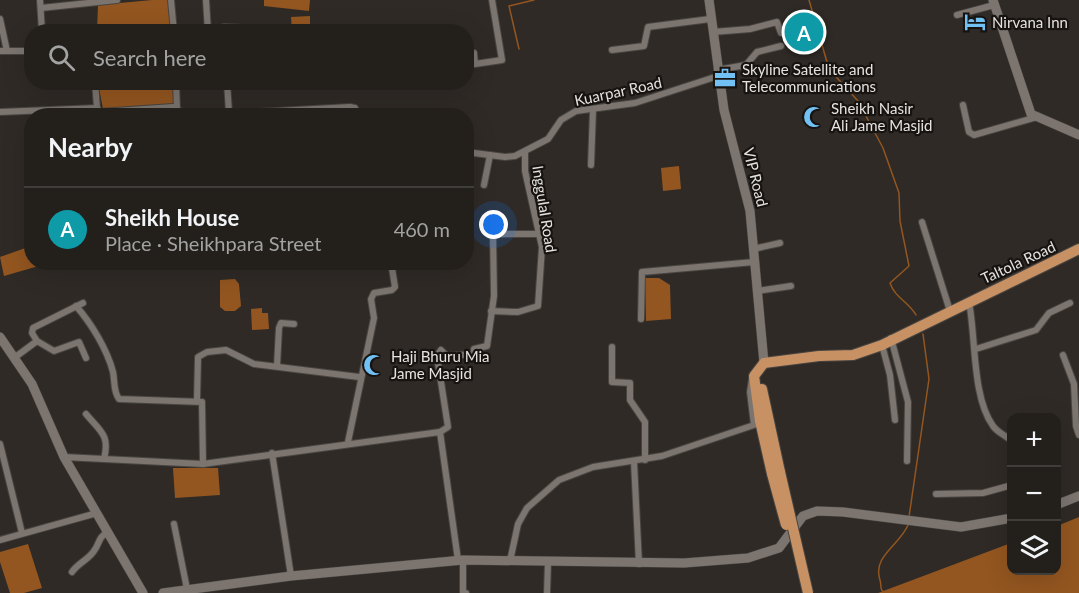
<!DOCTYPE html>
<html lang="en">
<head>
<meta charset="utf-8">
<style>
  :root { --surface:#23201c; --page:#2f2d29; --text:#f1f3f6; --muted:#a3a3a3; --line:#403e3b; --accent:#2563eb }
  body { margin:0; font-family:Lato,sans-serif; background:var(--page); color:var(--text) }
  .controls { position:absolute; right:18px; bottom:18px; display:grid; overflow:hidden; border-radius:12px; box-shadow:0 6px 24px #0002 }
  .controls button { width:54px; height:54px; display:grid; place-items:center; padding:0; border:0; border-bottom:2px solid var(--line); background:var(--surface); color:var(--text); font:30px sans-serif }
  .you { position:absolute; left:494px; top:225px; width:21px; height:21px; margin:-15px; border:4px solid #fff; border-radius:50%; background:#1a73e8; box-shadow:0 0 0 9px #1a73e833 }
  .badge { display:grid; place-items:center; width:39px; height:39px; border-radius:50%; background:var(--accent); color:#fff; font-size:20px; font-weight:700 }
  .pin { position:absolute; translate:-50% -50%; border:3px solid #fff; box-shadow:0 2px 6px #0006 }
  .list { margin:0; padding:0; list-style:none }
  h2 { display:flex; justify-content:space-between; align-items:center; height:78px; margin:0; padding:0 24px; font-size:26px }
  h2 small { font-size:20px; font-weight:400; color:var(--muted) }
  .list li { display:grid; grid-template-columns:39px 1fr auto; gap:18px; align-items:center; box-sizing:border-box; height:84px; padding:0 24px; border-top:2px solid var(--line) }
  .list b { display:block; font-size:22px; white-space:nowrap }
  .list p { margin:0; font-size:20px; white-space:nowrap; color:var(--muted) }
  .list em { font-size:20px; font-style:normal; color:var(--muted) }
  .icon { flex:none; width:33px; height:33px; fill:none; stroke:currentColor; stroke-width:2; stroke-linecap:round; stroke-linejoin:round }
  .map { position:relative; flex:none; width:1079px; height:593px; overflow:hidden }
  .search { position:absolute; background:var(--surface); box-shadow:0 6px 24px #0002; left:24px; top:24px; width:450px; height:66px; display:flex; align-items:center; gap:15px; box-sizing:border-box; padding:0 21px; border-radius:24px; color:var(--muted); font-size:22px }
  .panel { position:absolute; background:var(--surface); box-shadow:0 6px 24px #0002; left:24px; top:108px; width:450px; height:162px; border-radius:24px }
  .map>svg:first-child { display:block }
</style>
</head>
<body>
<div class="map">
<svg width="1079" height="593" viewBox="0 0 1079 593">
  <rect width="100%" height="100%" fill="#2f2a26"/>
  <!-- water -->
  <g fill="#935620">
    <polygon points="152,0 168,0 171,3 172,31 97,32 98,5"/>
    <polygon points="264,0 310,0 309,11 264,6"/>
    <polygon points="310,16 310,31 292,31 291,17"/>
    <polygon points="98,83 173,83 174,104 103,109"/>
    <polygon points="408,83 408,82 440,83 434,87 412,89"/>
    <polygon points="679,166 681,189 663,191 661,168"/>
    <polygon points="31,246 32,262 49,263 4,276 0,257"/>
    <polygon points="645,278 659,278 670,285 671,319 646,321"/>
    <polygon points="235,279 239,284 241,306 235,311 225,311 220,307 220,280"/>
    <polygon points="262,308 262,313 268,313 269,329 252,330 251,309"/>
    <polygon points="173,468 218,468 220,495 175,498"/>
    <polygon points="1079,517 1079,593 878,593 1011,543 1012,570 1056,570 1057,526"/>
    <polygon points="28,544 42,588 24,593 10,593 0,562 0,552"/>
  </g>
  <g fill="none" stroke-linecap="round" stroke-linejoin="round">
    <!-- stream -->
    <g stroke="#935620" stroke-width="1.5">
      <path d="M 809,0 L 829,69 L 858,101 L 883,148 L 899,193 L 900,221 L 909,266 L 890,283 C 895,298 909,302 916,315"/>
      <polyline points="466,48 475,50"/>
      <polyline points="519,49 509,6 534,0"/>
      <polyline points="909,517 929,379 923,334"/>
      <path d="M 885,593 C 879,589 882,587 880,580 C 872,556 900,545 908,525"/>
    </g>
    <defs>
      <g id="street">
        <polyline points="40,0 42,32"/>
        <polyline points="171,0 174,32"/>
        <polyline points="206,0 208,32"/>
        <polyline points="41,8 117,0"/>
        <polyline points="957,15 994,5"/>
        <polyline points="0,19 7,51"/>
        <polyline points="224,32 224,27 259,29"/>
        <polyline points="713,32 750,29 777,22 781,33"/>
        <polyline points="612,50 644,46 648,27 710,19"/>
        <polyline points="0,51 32,51"/>
        <polyline points="474,53 475,64 502,60 492,0"/>
        <polyline points="717,70 746,65 757,52 781,46"/>
        <polyline points="95,82 97,108"/>
        <polyline points="176,82 177,110"/>
        <polyline points="227,82 229,113"/>
        <polyline points="963,105 969,132 974,135 1037,117"/>
        <polyline points="0,112 97,108 100,112 173,107 185,114 224,114 350,107 355,108 359,116"/>
        <polyline points="466,152 505,157 515,156 548,139 561,120 576,111 635,103 718,76"/>
        <polyline points="591,165 593,110"/>
        <polyline points="484,185 490,155"/>
        <polyline points="922,222 950,311"/>
        <polyline points="753,249 780,243"/>
        <polyline points="757,291 791,286"/>
        <path d="M 969,302 C 976,338 972,397 993,426 C 997,432 1006,436 1012,441"/>
        <path d="M 76,306 C 91,323 107,349 113,372 C 115,381 113,391 119,399 L 202,402 L 203,464"/>
        <polyline points="491,311 518,312 538,306 542,247 525,171 525,152"/>
        <polyline points="641,319 642,272 754,262"/>
        <polyline points="891,338 908,402 907,461"/>
        <polyline points="37,341 32,333 33,328 83,303"/>
        <polyline points="882,345 890,375 895,420"/>
        <polyline points="612,347 612,382 630,383 630,400 645,422 645,460"/>
        <polyline points="976,349 1036,330 1049,313 1070,303"/>
        <polyline points="1063,355 1074,384 1076,426 1079,435"/>
        <polyline points="14,358 37,341 54,351 79,342 86,358"/>
        <polyline points="277,366 279,328 281,323 294,324"/>
        <polyline points="197,400 198,357 207,352 226,350 254,364 359,377"/>
        <path d="M 86,414 C 101,432 110,435 104,459"/>
        <polyline points="440,432 458,560"/>
        <polyline points="348,442 374,318 371,299 374,293 392,290 395,287 391,262"/>
        <polyline points="0,444 22,533"/>
        <polyline points="272,453 291,576"/>
        <polyline points="64,457 203,464 440,432 448,427 437,356 441,350 447,356 474,354 474,349 487,346 494,296 493,234 539,234"/>
        <polyline points="634,462 639,564"/>
        <polyline points="936,494 983,493 1012,485"/>
        <polyline points="174,524 187,589"/>
        <polyline points="0,540 97,513"/>
        <polyline points="463,560 463,592 466,593"/>
        <polyline points="510,561 518,524 527,508 559,480 593,467 662,456 754,425 750,392 752,379"/>
        <path d="M 72,572 C 78,563 88,560 94,551 C 100,543 98,537 108,532"/>
        <polyline points="547,593 548,562"/>
      </g>
      <g id="secondary">
        <polyline points="709,0 724,110 750,211 764,363"/>
        <polyline points="993,0 1031,114 1079,135"/>
        <polyline points="0,337 32,384 64,457 143,593"/>
        <polyline points="1056,505 1079,496"/>
        <polyline points="163,593 291,576 463,560 684,563 748,558 779,548 803,516 817,511 843,512 961,527 1012,518"/>
      </g>
      <g id="primary">
        <polyline points="762,389 780,472"/>
        <polyline points="772,474 760,421 754,376 764,363 819,356 853,355 882,345 1079,249"/>
      </g>
    </defs>
    <!-- street casing -->
    <use href="#street" stroke="#484541" stroke-width="8"/>
    <!-- secondary casing -->
    <use href="#secondary" stroke="#484541" stroke-width="10"/>
    <!-- primary casing -->
    <use href="#primary" stroke="#484541" stroke-width="12"/>
    <!-- street -->
    <use href="#street" stroke="#7b746f" stroke-width="6"/>
    <!-- secondary -->
    <use href="#secondary" stroke="#7b746f" stroke-width="9"/>
    <!-- primary -->
    <use href="#primary" stroke="#c89164" stroke-width="10"/>
    <defs>
      <g id="primary-bridge">
        <polyline points="780,472 808,593"/>
        <polyline points="772,474 786,525"/>
      </g>
    </defs>
    <!-- primary-bridge casing -->
    <use href="#primary-bridge" stroke="#484541" stroke-width="12" stroke-linecap="butt"/>
    <!-- primary-bridge -->
    <use href="#primary-bridge" stroke="#c89164" stroke-width="10"/>
  </g>
  <!-- icons -->
  <defs>
    <symbol id="hotel-bare" viewBox="-9 -9 18 18"><path d="M-6-4.5h1.5V1H6V5H4.5V3h-9V5H-6ZM-4 0a1.8 1.8 0 1 1 3.6 0ZM.5 0V-2.5h3Q6-2.5 6 0Z" fill="#71c1f4" stroke="#161311" stroke-width="2.5" paint-order="stroke"/></symbol>
    <symbol id="office-bare" viewBox="-9 -9 18 18"><path d="M-6-3h4V-5.5h4V-3h4V5H-6ZM-1-4.5V-3h2v-1.5ZM-6 0V1H6V0Z" fill="#71c1f4" stroke="#161311" stroke-width="2.5" paint-order="stroke"/></symbol>
    <symbol id="mosque-bare" viewBox="-9 -9 18 18"><path d="M3.5-4.9A6 6 0 1 0 3.5 4.9A5 5 0 1 1 3.5-4.9Z" fill="#71c1f4" stroke="#161311" stroke-width="2.5" paint-order="stroke"/></symbol>
  </defs>
  <g fill-rule="evenodd">
    <use href="#hotel-bare" x="960" y="7" width="30" height="30"/>
    <use href="#office-bare" x="710" y="63" width="30" height="30"/>
    <use href="#mosque-bare" x="799" y="102" width="30" height="30"/>
    <use href="#mosque-bare" x="359" y="350" width="30" height="30"/>
  </g>
  <g text-anchor="middle" dominant-baseline="central" stroke-width="4.5" stroke-linejoin="round" paint-order="stroke">
    <!-- poi labels -->
    <g font-size="15" fill="#e5e2df" stroke="#161311" text-anchor="start">
      <text x="992" y="22">Nirvana Inn</text>
      <text x="742" y="69">Skyline Satellite and<tspan x="742" dy="17">Telecommunications</tspan></text>
      <text x="831" y="108">Sheikh Nasir<tspan x="831" dy="17">Ali Jame Masjid</tspan></text>
      <text x="391" y="356">Haji Bhuru Mia<tspan x="391" dy="17">Jame Masjid</tspan></text>
    </g>
    <!-- street labels -->
    <g font-size="15" fill="#e5e2df" stroke="#161311">
      <text transform="translate(618 91) rotate(-12)">Kuarpar Road</text>
      <text transform="translate(756 177) rotate(76)">VIP Road</text>
      <text transform="translate(545 209) rotate(81)">Inggulal Road</text>
      <text transform="translate(1018 262) rotate(-25)">Taltola Road</text>
    </g>
  </g>
</svg>
<div class="controls">
<button>+</button>
<button>−</button>
<button><svg class="icon" aria-label="layers" viewBox="0 0 24 24"><path d="M12 4l9 5-9 5-9-5zM3 14l9 5 9-5"/></svg></button>
</div>
<div class="you"></div>
<div class="pin badge" style="left:804px;top:32px;background:#0f9aa8">A</div>
<div class="search"><svg class="icon" aria-label="search" viewBox="0 0 24 24"><circle cx="10" cy="10" r="6"/><path d="M15 15l6 6"/></svg>Search here</div>
<section class="panel">
<h2>Nearby<small></small></h2>
<ul class="list">
<li><span class="badge" style="background:#0f9aa8">A</span><div><b>Sheikh House</b><p>Place · Sheikhpara Street</p></div><em>460 m</em></li>
</ul>
</section>
</div>
</body>
</html>
